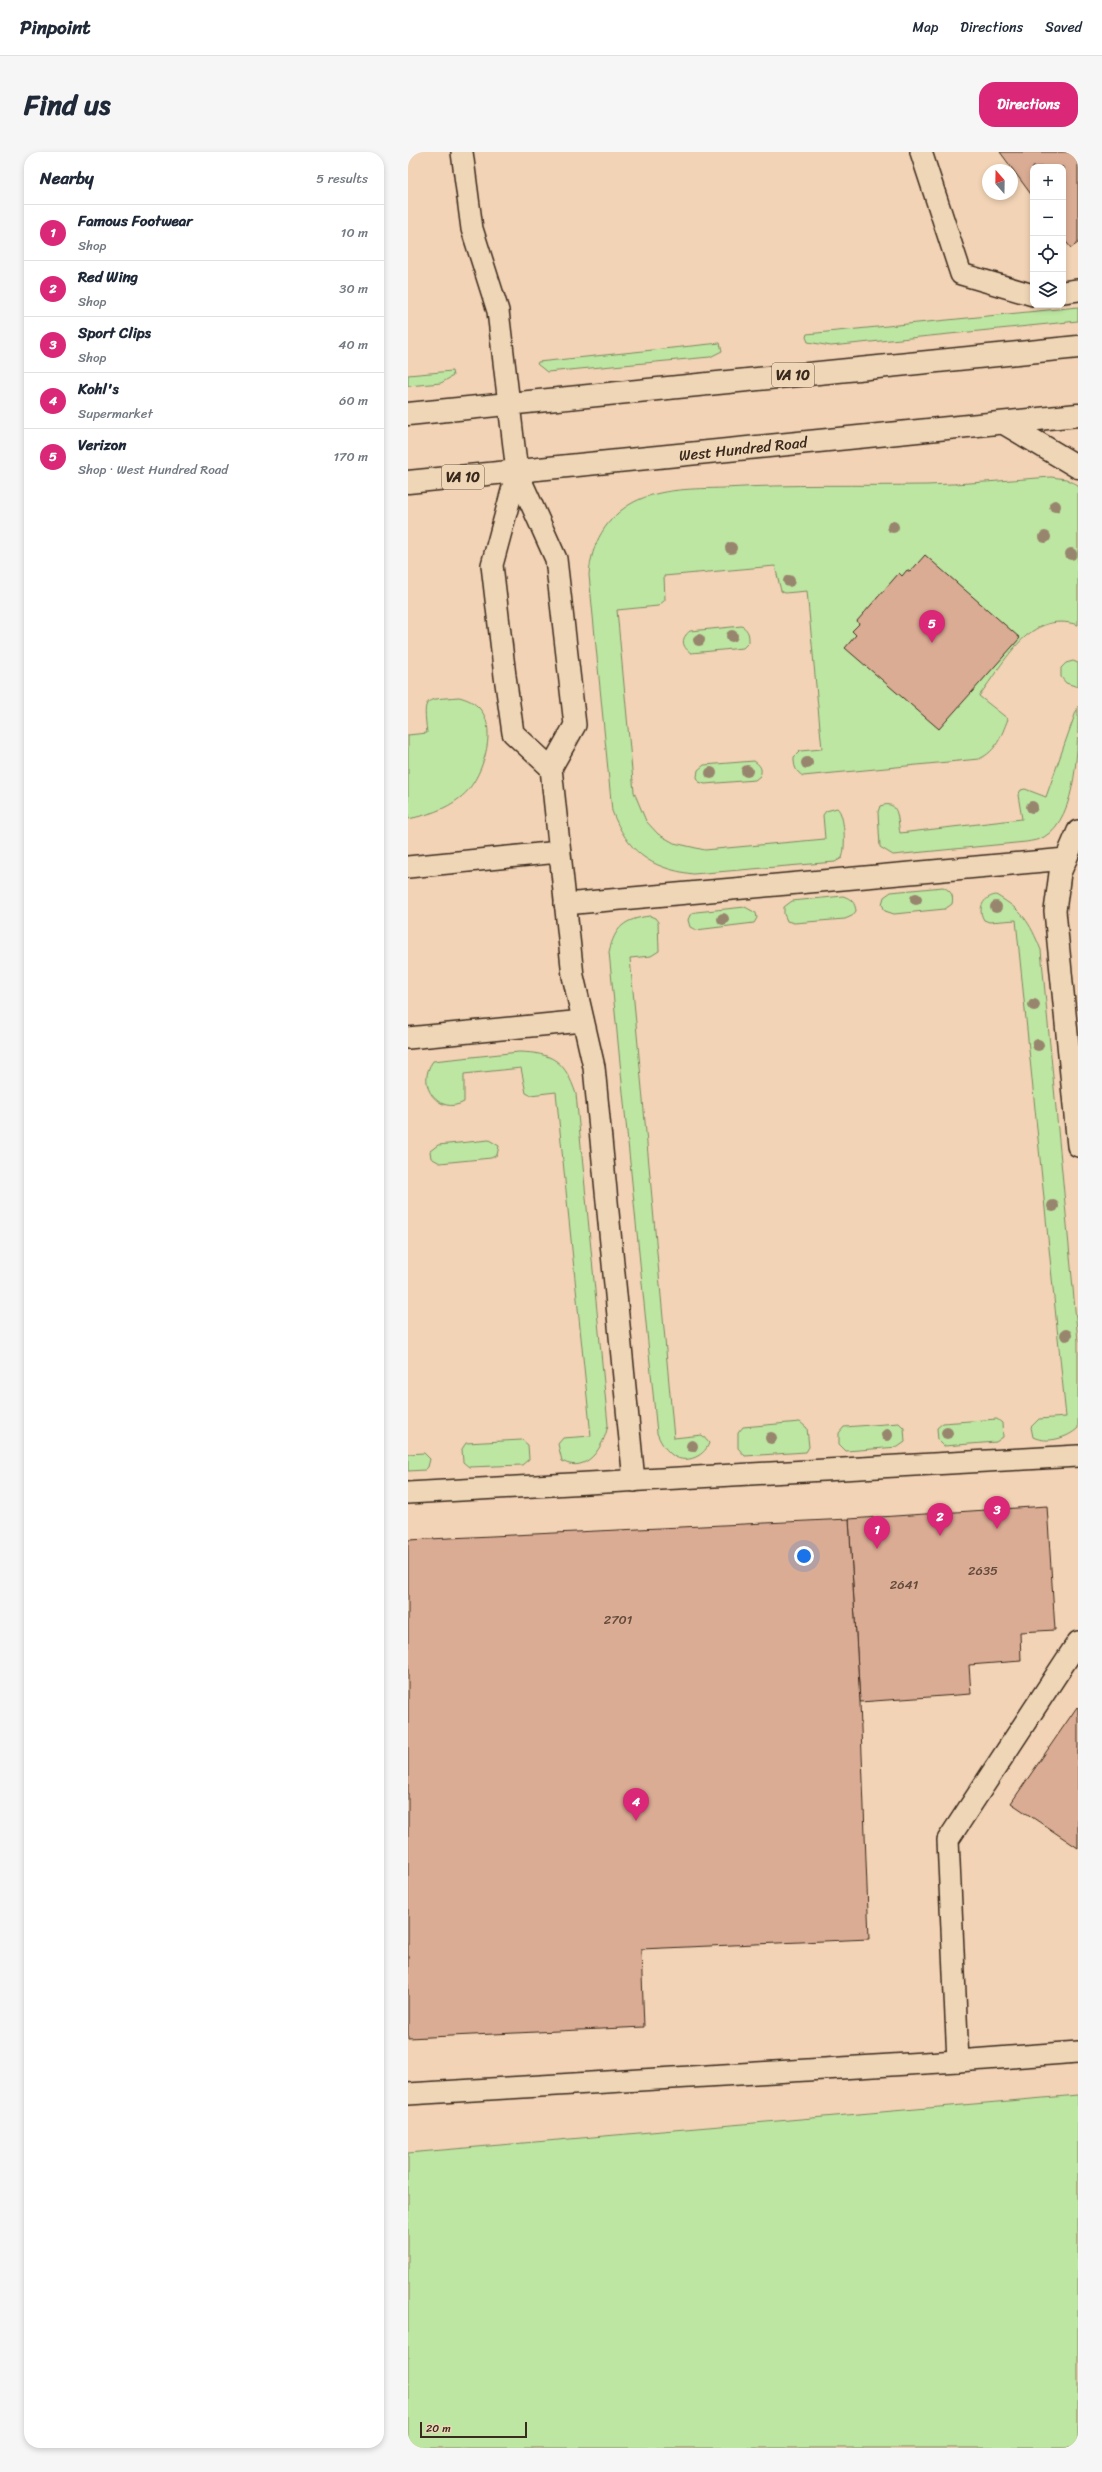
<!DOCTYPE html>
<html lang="en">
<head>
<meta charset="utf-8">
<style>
  :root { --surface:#fff; --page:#f6f6f7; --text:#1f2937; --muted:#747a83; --line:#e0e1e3; --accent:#db2777 }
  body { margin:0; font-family:Sriracha,sans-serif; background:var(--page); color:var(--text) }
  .controls { position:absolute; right:12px; top:12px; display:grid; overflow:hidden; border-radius:8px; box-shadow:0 2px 6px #0003 }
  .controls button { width:36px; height:36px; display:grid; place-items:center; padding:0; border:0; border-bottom:1px solid var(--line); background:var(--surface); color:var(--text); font:20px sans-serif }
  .compass { position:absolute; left:574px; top:12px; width:36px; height:36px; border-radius:50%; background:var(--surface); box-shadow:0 2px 6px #0003; rotate:340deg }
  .scale { position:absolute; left:12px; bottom:10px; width:107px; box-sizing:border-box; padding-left:4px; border:2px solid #3b2a1e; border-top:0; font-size:11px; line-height:14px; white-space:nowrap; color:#3b2a1e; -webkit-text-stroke:3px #efd6b7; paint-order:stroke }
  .you { position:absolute; left:396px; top:1404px; width:14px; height:14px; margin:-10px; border:3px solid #fff; border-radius:50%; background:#1a73e8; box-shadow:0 0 0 6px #1a73e833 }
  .badge { display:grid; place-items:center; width:26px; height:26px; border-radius:50%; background:var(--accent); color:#fff; font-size:13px; font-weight:700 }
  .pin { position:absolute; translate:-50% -33px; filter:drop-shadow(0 1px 2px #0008) }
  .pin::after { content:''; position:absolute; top:21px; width:14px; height:12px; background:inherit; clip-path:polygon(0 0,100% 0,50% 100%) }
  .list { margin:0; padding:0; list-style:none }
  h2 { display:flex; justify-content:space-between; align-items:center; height:52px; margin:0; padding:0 16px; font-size:17px }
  h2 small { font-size:13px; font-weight:400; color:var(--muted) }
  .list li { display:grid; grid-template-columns:26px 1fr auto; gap:12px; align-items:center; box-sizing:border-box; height:56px; padding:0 16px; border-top:1px solid var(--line) }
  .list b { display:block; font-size:15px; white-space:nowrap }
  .list p { margin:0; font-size:13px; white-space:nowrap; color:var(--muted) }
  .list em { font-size:13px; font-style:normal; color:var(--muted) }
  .icon { flex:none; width:22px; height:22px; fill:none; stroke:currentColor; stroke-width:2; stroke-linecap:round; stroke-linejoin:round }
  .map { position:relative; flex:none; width:670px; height:2296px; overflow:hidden; border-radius:16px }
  header { display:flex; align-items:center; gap:24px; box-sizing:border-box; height:56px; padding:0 20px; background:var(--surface); border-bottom:1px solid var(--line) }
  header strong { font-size:19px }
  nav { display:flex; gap:22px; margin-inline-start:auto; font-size:14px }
  .intro { display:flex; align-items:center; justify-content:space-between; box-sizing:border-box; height:96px; padding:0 24px }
  h1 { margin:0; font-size:28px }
  .button { padding:10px 18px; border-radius:16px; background:var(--accent); color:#fff; font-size:14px; font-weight:700 }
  main { display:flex; gap:24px; padding:0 24px }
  aside { flex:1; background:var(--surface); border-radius:16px; box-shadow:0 2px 6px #0003 }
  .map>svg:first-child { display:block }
</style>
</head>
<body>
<header>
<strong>Pinpoint</strong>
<nav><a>Map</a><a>Directions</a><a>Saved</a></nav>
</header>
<div class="intro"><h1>Find us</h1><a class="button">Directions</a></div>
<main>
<aside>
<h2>Nearby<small>5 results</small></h2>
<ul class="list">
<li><span class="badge">1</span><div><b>Famous Footwear</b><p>Shop</p></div><em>10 m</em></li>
<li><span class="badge">2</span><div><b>Red Wing</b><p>Shop</p></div><em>30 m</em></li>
<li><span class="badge">3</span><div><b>Sport Clips</b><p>Shop</p></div><em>40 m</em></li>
<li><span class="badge">4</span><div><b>Kohl's</b><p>Supermarket</p></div><em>60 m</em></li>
<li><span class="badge">5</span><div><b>Verizon</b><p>Shop · West Hundred Road</p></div><em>170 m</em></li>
</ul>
</aside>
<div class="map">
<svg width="670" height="2296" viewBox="0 0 670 2296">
  <rect width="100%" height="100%" fill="#f2d3b5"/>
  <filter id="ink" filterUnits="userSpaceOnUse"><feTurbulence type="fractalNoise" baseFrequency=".025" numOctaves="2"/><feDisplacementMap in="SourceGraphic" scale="8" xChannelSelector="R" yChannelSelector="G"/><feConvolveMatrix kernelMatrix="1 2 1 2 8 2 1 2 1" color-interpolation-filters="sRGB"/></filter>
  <g filter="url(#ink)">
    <!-- green -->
    <g fill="#bde6a2" stroke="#7c8860">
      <polygon points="670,155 670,169 423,194 400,190 398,185 399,182"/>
      <polygon points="312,191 314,199 302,205 139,220 129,212 130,210"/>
      <polygon points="44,219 45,224 33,231 0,234 0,223"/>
      <path d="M 643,325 L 658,327 L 670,333 L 670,473 C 621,457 597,510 571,544 L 600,567 C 593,584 589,599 571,607 L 395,624 C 387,619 386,614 386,605 L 392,599 L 414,597 L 399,439 L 377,441 L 373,439 L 367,414 L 256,424 L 257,448 L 250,454 L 209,458 L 226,640 L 238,669 L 250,682 L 266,691 L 297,698 L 417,687 L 415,663 L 418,659 L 429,656 C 437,662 438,696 434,706 L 427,710 L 285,722 C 241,716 220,700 204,659 L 181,423 C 183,392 198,365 226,350 C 253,336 287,337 316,336 C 383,332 451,334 519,333 C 560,332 602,328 643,325 Z"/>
      <path d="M 334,474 C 341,479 341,483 341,490 L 335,496 L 283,501 C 273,494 273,486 282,479 Z"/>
      <polygon points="665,509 670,511 670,535 658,531 653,525 653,516 658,511"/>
      <path d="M 51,545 C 59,547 66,550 72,557 C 91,578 73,630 53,645 C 37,658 19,663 0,667 L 0,583 L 19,581 C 15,544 15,548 51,545 Z"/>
      <path d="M 670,554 C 670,592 670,665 636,685 C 631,688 624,689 618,690 L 485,703 L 472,695 L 470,660 L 472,654 C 492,647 489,667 492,681 L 614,667 L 610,643 L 613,638 L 617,637 L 638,645 Z"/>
      <path d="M 346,609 C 352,613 355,617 352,624 L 347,628 L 297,632 L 291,630 L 289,625 L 290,618 L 296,613 Z"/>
      <path d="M 535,735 C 543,739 546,743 544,752 L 537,757 L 486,762 L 477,759 L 474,752 L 476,745 L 483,740 Z"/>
      <path d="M 588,743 C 615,759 621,769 633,798 L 670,1189 L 670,1276 C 660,1286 639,1292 625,1285 L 623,1275 L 631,1267 L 658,1265 L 608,768 L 581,770 L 576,768 C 569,757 575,745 588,743 Z"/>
      <path d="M 435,744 C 444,747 447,751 448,759 L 444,764 L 437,767 L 386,771 L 379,769 L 376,762 L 376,755 L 384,749 Z"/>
      <polygon points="337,755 348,761 349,766 346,771 288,778 282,775 280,768 282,763 288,760"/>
      <path d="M 242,764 L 247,766 L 250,770 L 251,799 L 243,804 L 222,806 L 266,1286 L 294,1283 L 301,1291 C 296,1306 275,1313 263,1302 C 256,1296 252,1289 249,1281 L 201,800 C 207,775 216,767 242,764 Z"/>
      <path d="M 111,900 C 145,901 157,909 168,942 L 200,1273 C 196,1294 179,1323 154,1309 L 150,1292 L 155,1286 L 183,1284 L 148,940 L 122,943 L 118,941 L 113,916 L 56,922 L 56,950 C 31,964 7,933 25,909 Z"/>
      <polygon points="81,988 91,994 89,1003 83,1006 32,1011 23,1006 22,999 30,993"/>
      <polygon points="589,1267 594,1271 595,1285 588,1290 536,1294 530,1288 529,1276 535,1271"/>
      <polygon points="392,1270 399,1276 401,1295 398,1300 337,1304 330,1296 330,1281 335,1275"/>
      <polygon points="491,1271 496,1276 497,1290 490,1295 438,1299 431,1292 431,1281 436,1275"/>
      <polygon points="114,1288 120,1293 121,1307 114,1313 61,1315 55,1310 54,1297 58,1291"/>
      <polygon points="16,1301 22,1307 20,1315 17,1318 0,1319 0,1302"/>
      <polygon points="670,1943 670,2296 0,2296 0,2001"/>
    </g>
    <!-- building -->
    <g fill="#daac94" stroke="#3b2a1e">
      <polygon points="592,0 670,0 670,91 663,96 655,86 655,15 625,15 625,45"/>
      <polygon points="517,403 612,486 531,577 437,496 448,483 444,479 451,472 449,469 491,421 494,424 499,418 502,420"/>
      <polygon points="639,1354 647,1478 612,1480 613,1509 561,1513 563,1542 452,1550 441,1367"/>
      <polygon points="441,1367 452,1550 461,1787 233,1797 236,1875 0,1886 0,1388"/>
      <polygon points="669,1555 670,1556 670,1696 603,1651"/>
    </g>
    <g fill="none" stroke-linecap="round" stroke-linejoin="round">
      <defs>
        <g id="lane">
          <polyline points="54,0 64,77 90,159 109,320 148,407 167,573 143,616 165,824 186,915 226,1329"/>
          <polyline points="513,0 553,122 625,143"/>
          <polyline points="655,140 670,138"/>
          <polyline points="109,320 84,413 97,524 105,581 143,616"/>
          <polyline points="670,679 652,721 647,759 670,994"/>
          <polyline points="0,715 151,700"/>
          <polyline points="157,752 658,707"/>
          <polyline points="0,886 175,869"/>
          <polyline points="0,1341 670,1304"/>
          <polyline points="670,1490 540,1688 550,1909 670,1900"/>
          <polyline points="0,1942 550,1909"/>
        </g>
        <g id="primary">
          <polyline points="0,262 670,195"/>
          <polyline points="596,271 670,315"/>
          <polyline points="0,330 670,263"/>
        </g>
      </defs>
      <!-- lane casing -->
      <use href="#lane" stroke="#3b2a1e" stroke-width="24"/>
      <!-- primary casing -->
      <use href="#primary" stroke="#3b2a1e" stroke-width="25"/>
      <!-- lane -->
      <use href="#lane" stroke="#efd6b7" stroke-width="21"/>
      <!-- primary -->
      <use href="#primary" stroke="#efd6b7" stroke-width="22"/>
    </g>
    <!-- trees -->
    <g fill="#98856d">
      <circle cx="647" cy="354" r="6"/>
      <circle cx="485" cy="375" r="6"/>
      <circle cx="637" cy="385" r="6"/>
      <circle cx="323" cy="396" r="6"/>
      <circle cx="663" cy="402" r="6"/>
      <circle cx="381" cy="429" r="6"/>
      <circle cx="324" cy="484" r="6"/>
      <circle cx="291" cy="488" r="6"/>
      <circle cx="399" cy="611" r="6"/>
      <circle cx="339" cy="619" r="6"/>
      <circle cx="303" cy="621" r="6"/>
      <circle cx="624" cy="655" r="6"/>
      <circle cx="508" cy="747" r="6"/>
      <circle cx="588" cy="755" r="6"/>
      <circle cx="315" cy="767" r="6"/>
      <circle cx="626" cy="853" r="6"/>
      <circle cx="630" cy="893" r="6"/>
      <circle cx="645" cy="1054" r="6"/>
      <circle cx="658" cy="1183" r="6"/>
      <circle cx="539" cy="1281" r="6"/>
      <circle cx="479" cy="1283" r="6"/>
      <circle cx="363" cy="1286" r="6"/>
      <circle cx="284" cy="1294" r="6"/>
    </g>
  </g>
  <g text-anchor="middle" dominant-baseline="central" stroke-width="3" stroke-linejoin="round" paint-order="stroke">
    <!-- number labels -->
    <g font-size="13" fill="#634a3c">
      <text x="575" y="1418">2635</text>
      <text x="496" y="1432">2641</text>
      <text x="210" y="1467">2701</text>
    </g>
    <!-- shield labels -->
    <g fill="#efd6b7" stroke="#715e4c" stroke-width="1">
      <rect x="364" y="211" width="42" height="24" rx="3"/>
      <rect x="34" y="313" width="42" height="24" rx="3"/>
    </g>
    <g font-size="14" font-weight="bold" fill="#3b2a1e">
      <text x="385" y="223">VA 10</text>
      <text x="55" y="325">VA 10</text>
    </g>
    <!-- street labels -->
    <g font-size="15" fill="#3b2a1e" stroke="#efd6b7">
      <text transform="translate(335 297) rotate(-6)">West Hundred Road</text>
    </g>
  </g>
</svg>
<div class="controls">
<button>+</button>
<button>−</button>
<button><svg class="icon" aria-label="locate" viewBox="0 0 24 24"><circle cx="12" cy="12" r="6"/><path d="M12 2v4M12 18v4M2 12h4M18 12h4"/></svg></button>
<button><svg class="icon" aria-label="layers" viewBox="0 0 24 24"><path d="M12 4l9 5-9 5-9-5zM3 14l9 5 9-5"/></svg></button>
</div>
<svg class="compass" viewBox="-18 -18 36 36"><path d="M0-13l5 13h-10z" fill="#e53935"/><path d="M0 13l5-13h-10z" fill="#747a83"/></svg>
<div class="scale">20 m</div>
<div class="you"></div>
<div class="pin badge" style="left:469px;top:1397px">1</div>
<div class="pin badge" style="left:532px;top:1384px">2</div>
<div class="pin badge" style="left:589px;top:1377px">3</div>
<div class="pin badge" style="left:228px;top:1669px">4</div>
<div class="pin badge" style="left:524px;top:491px">5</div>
</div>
</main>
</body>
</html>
